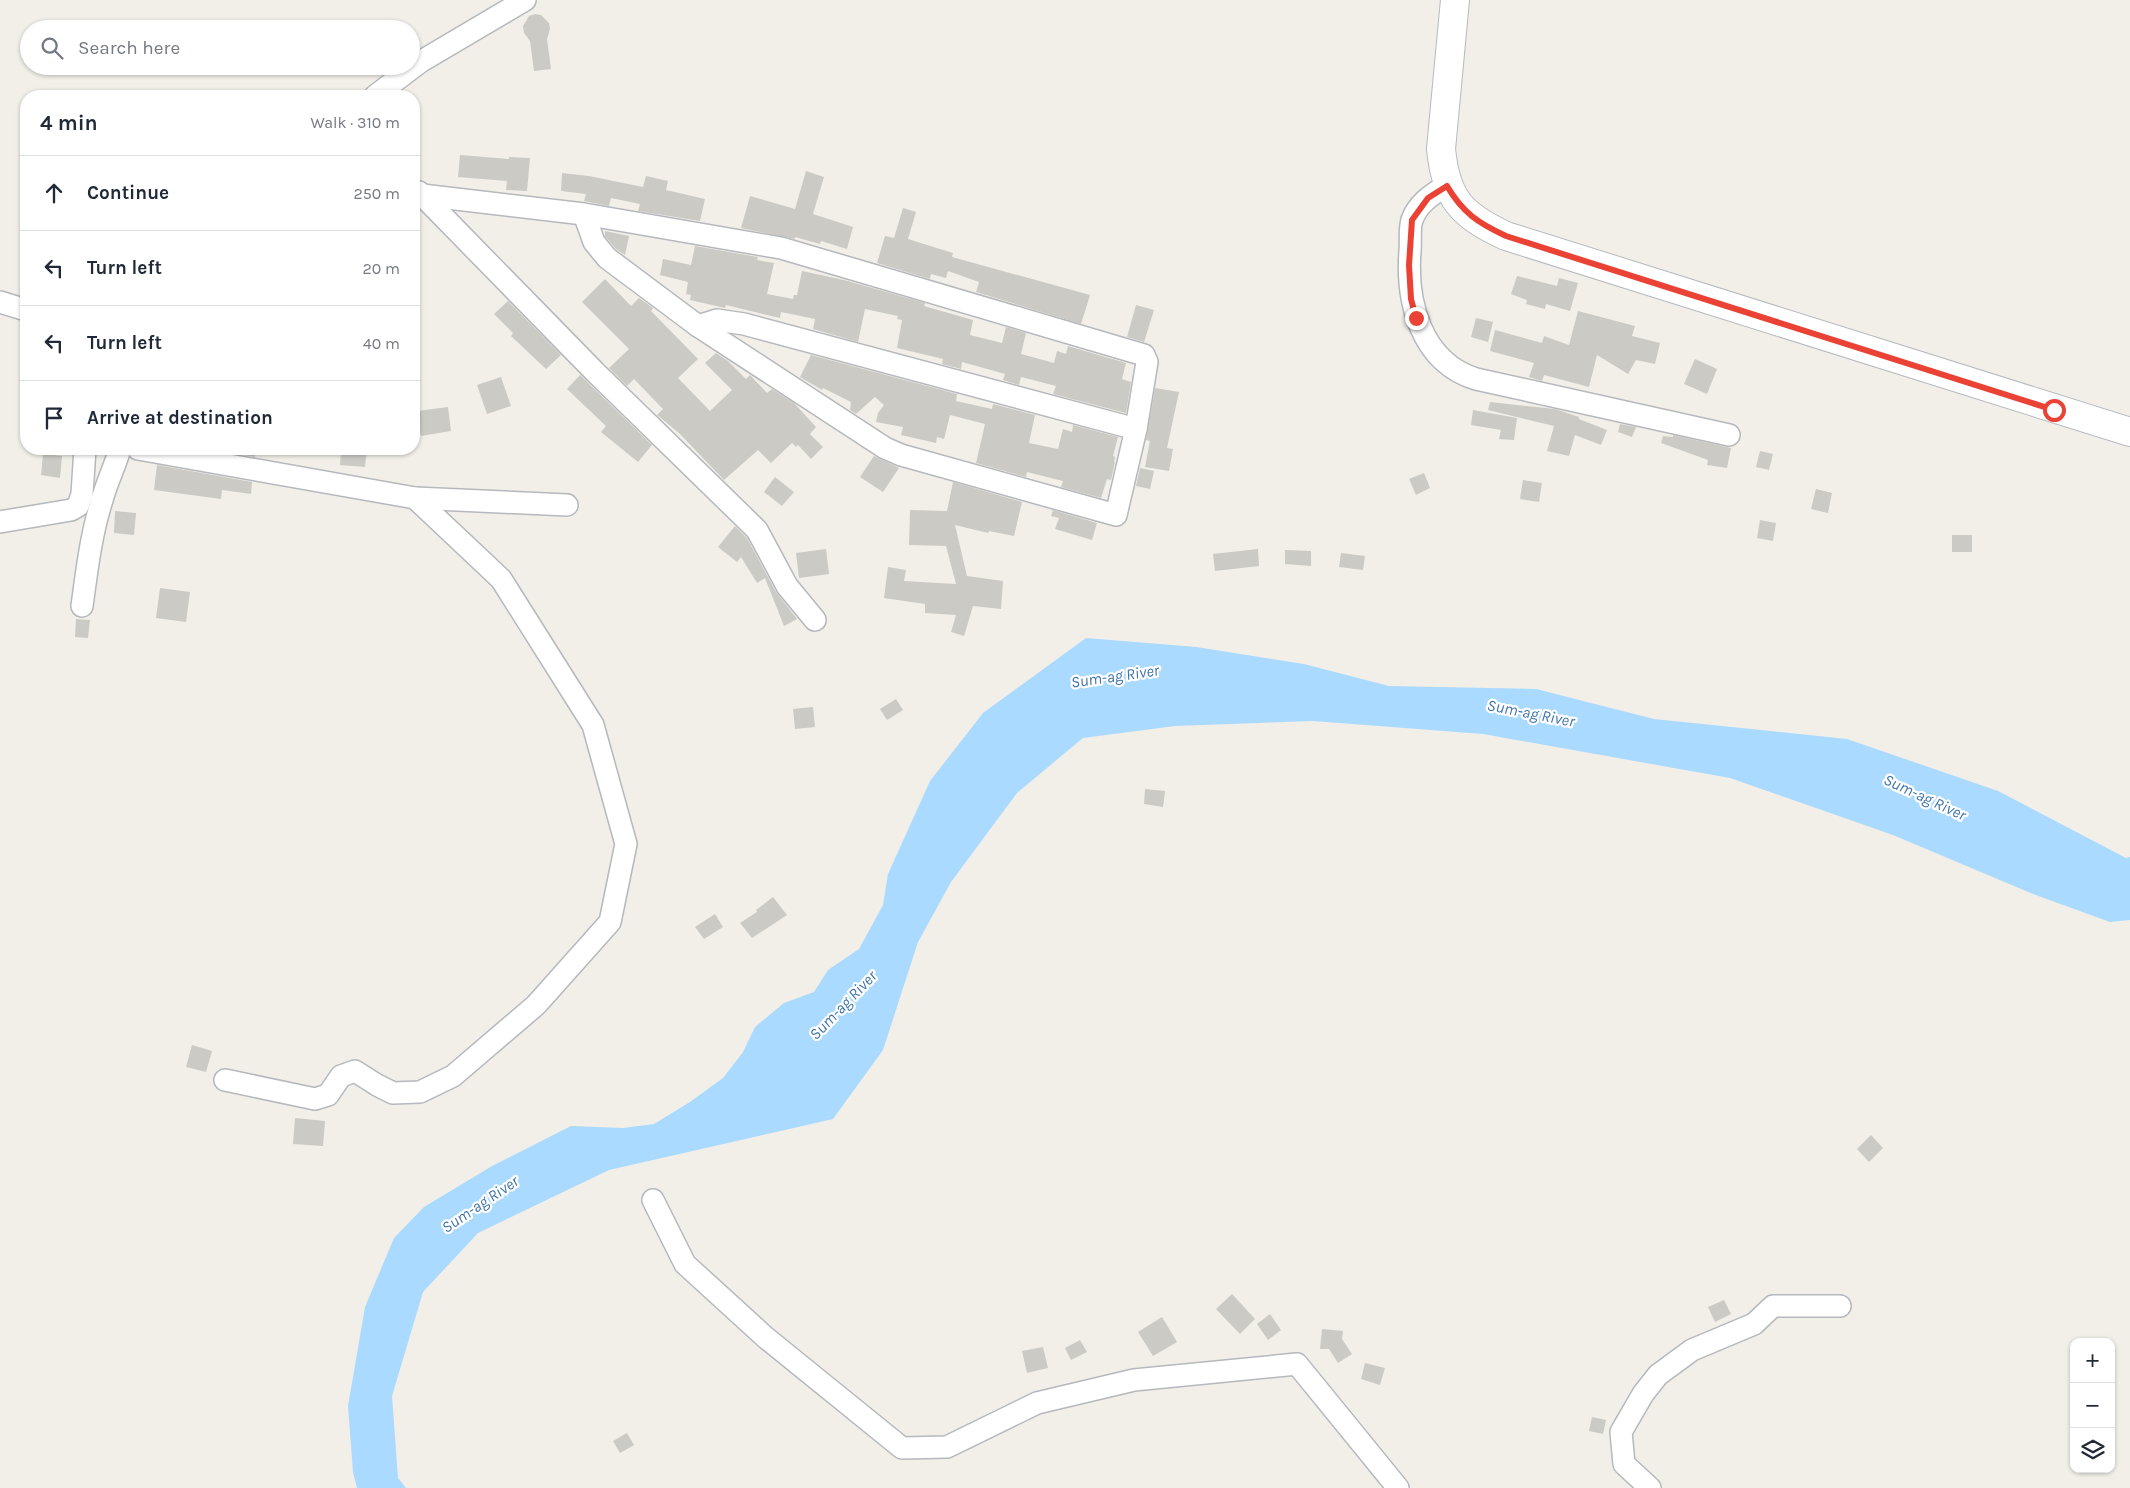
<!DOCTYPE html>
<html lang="en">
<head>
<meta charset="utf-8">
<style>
  :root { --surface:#fff; --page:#f2f2f3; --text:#1f2937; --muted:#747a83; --line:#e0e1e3 }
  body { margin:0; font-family:Karla,sans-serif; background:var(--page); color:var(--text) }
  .controls { position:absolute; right:15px; bottom:15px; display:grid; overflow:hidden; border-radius:10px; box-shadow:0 1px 4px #0004 }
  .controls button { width:45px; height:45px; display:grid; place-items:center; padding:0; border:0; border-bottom:1px solid var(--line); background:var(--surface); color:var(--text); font:25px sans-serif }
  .stop { position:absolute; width:15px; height:15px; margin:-11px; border:4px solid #ea4335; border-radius:50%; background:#fff }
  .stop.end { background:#ea4335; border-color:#fff; box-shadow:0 1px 5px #0008 }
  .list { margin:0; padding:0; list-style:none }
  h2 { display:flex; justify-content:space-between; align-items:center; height:65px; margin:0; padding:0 20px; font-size:21px }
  h2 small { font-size:16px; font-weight:400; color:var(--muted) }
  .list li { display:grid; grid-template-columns:32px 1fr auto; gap:15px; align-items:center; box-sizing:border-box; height:75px; padding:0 20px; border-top:1px solid var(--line) }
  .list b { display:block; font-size:19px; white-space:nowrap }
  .list em { font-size:16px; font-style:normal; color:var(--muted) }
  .icon { flex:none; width:28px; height:28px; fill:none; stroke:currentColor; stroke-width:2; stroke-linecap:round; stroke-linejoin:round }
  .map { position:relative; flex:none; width:2130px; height:1488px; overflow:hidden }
  .search { position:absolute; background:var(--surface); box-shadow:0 1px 4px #0004; left:20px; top:20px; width:400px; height:55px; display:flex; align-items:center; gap:12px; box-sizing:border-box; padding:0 18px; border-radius:28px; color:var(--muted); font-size:19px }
  .panel { position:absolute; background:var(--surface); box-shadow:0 1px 4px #0004; left:20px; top:90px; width:400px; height:365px; border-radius:20px }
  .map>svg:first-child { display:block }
</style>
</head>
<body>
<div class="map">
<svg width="2130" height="1488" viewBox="0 0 2130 1488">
  <rect width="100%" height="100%" fill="#f1efe8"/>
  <!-- water -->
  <polygon fill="#aadaff" points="1086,638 1196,647 1304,664 1389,686 1536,689 1654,719 1847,739 1998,791 2126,858 2130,857 2130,920 2110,922 2033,894 1893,835 1730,778 1483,734 1313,721 1175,726 1083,738 1017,793 951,882 918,942 883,1050 833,1119 609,1170 478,1233 423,1292 392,1396 398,1478 406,1488 357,1488 353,1472 348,1406 365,1307 394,1238 424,1207 492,1166 571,1126 623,1128 654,1124 690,1102 723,1078 743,1052 755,1027 784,1003 814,992 828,970 859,949 883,905 888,874 930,781 983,713"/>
  <!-- building -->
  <g fill="#cccac5">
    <polygon points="535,14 541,15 549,23 550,29 547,39 551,69 534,71 530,41 524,33 523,26 529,16"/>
    <polygon points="460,155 509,159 509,157 530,158 527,191 506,190 507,181 458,177"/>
    <polygon points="806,171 824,177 813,214 853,227 847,249 821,241 820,244 795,237 795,239 741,228 750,196 795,209"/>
    <polygon points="562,173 589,176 643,187 646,176 668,181 666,190 705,199 700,221 638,211 640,204 611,198 609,206 584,201 586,194 561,191"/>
    <polygon points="903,208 916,212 908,239 953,253 952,257 1090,295 1081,324 976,292 979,282 948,271 946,278 931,274 930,279 877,263 885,236 894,238"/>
    <polygon points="605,231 629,236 625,255 616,249 605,236"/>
    <polygon points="695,246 758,257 757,260 774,263 767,294 793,299 794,295 797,295 802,271 844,280 925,303 924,306 973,320 970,335 1002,343 1006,327 1026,333 1021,354 1054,363 1057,351 1066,354 1068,346 1126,363 1122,379 1131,382 1126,413 1053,394 1056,386 1021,377 1019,385 1003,380 1005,374 962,362 961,369 942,364 943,359 897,348 902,320 897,319 898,316 865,309 858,342 813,329 815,319 781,312 780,318 726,305 725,308 690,300 691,295 686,294 688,282 660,275 663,259 691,265"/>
    <polygon points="1517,276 1557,286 1559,278 1578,283 1570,311 1546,304 1545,309 1526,304 1527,300 1511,294"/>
    <polygon points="605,279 631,306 639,298 653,308 651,311 698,359 678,378 710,411 732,390 705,363 716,353 728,361 746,379 750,375 767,393 772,389 794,403 816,427 810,434 823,447 811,459 798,445 796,447 792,443 771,463 758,450 724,480 679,433 657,415 663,409 634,379 627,386 609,368 629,349 582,302"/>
    <polygon points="508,301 561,355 546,369 511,336 513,333 494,314"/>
    <polygon points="1136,305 1154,310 1144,342 1127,337"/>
    <polygon points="1578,311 1635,326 1632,336 1660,343 1655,364 1636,360 1628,374 1597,355 1589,387 1544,375 1542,381 1529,377 1534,363 1490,351 1495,330 1542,343 1544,336 1569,345"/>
    <polygon points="1476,318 1493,322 1488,342 1471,337"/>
    <polygon points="811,355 957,394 956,401 992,409 993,404 1035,415 1029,443 1058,449 1063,429 1072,432 1073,425 1118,437 1113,456 1115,457 1114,462 1115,462 1111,480 1107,479 1101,498 1061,487 1063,481 1027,472 1026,477 976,463 985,424 950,415 944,439 937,437 936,443 901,435 903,427 876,422 878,413 884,405 875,397 856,414 850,410 851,402 823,388 822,390 800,377"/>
    <polygon points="1695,359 1717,369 1707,394 1684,384"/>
    <polygon points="580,375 652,445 638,462 601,432 606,426 567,389"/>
    <polygon points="501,377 511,406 487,414 477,385"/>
    <polygon points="1155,388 1179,392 1167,448 1173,449 1169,471 1145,467 1150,441 1146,440"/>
    <polygon points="1490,402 1555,409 1579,417 1579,419 1607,430 1601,445 1575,435 1569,456 1547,451 1554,426 1488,410"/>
    <polygon points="448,407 451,431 421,436 417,411"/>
    <polygon points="1473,410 1517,418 1514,440 1499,439 1501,430 1471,425"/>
    <polygon points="1620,424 1636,427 1632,437 1618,432"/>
    <polygon points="1673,435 1731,448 1727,468 1707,465 1708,460 1661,443 1663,436 1673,437"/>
    <polygon points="208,449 256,449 255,457"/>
    <polygon points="341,449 367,449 365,467 340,465"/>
    <polygon points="1760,451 1773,454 1769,470 1756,467"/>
    <polygon points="43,454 62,456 60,478 41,475"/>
    <polygon points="874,456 899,468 883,492 860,477"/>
    <polygon points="157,465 252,482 251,494 222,490 221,499 154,490"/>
    <polygon points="1140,468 1154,471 1150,489 1136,486"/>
    <polygon points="1424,473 1430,488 1416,495 1409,479"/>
    <polygon points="775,477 794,492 782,506 764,492"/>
    <polygon points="1523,480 1542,483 1539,502 1520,499"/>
    <polygon points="953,482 1022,502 1014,536 989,531 988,533 955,525 967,576 1003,581 1001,609 973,606 964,636 951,632 956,615 925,613 925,604 884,598 888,567 906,570 904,581 956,584 946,546 909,545 910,510 947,511"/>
    <polygon points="1816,489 1832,493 1828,513 1811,509"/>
    <polygon points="1053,510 1097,523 1092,540 1055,529 1059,518 1051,516"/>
    <polygon points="115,511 136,513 134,535 114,533"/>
    <polygon points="1760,520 1776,523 1773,541 1757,538"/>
    <polygon points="735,526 747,538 776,592 797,619 784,626 765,578 757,583 741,557 737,562 718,547"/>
    <rect x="1952" y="535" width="20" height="17"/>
    <polygon points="826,549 829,574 799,578 796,553"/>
    <polygon points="1258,549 1259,566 1215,571 1213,554"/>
    <polygon points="1285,550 1311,551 1311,566 1285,564"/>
    <polygon points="1341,553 1365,556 1363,570 1339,567"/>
    <polygon points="160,588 190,592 186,622 156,618"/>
    <polygon points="76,619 90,620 88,638 75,637"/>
    <polygon points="896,699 903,710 887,720 880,709"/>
    <polygon points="813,707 815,727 795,729 793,709"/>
    <polygon points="1145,789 1165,791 1163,807 1144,804"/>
    <polygon points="773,897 787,915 752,938 740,923 757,912 756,910"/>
    <polygon points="715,914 723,927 704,939 695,927"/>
    <polygon points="192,1045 212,1051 206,1072 186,1067"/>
    <polygon points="295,1118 325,1121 323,1146 293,1144"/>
    <polygon points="1871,1135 1883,1148 1869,1162 1857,1149"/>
    <polygon points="1232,1294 1255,1319 1240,1334 1216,1309"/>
    <polygon points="1724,1300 1731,1314 1715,1322 1708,1307"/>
    <polygon points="1270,1314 1281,1330 1268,1340 1257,1324"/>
    <polygon points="1162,1317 1177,1342 1153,1356 1138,1332"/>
    <polygon points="1322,1329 1343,1331 1342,1339 1352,1354 1338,1363 1329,1349 1320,1349"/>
    <polygon points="1080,1340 1087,1352 1071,1360 1065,1348"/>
    <polygon points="1043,1347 1048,1368 1027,1373 1022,1351"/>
    <polygon points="1365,1363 1385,1368 1380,1385 1361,1379"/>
    <polygon points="1592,1417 1606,1420 1603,1434 1589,1431"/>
    <polygon points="627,1433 634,1445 620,1453 613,1441"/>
  </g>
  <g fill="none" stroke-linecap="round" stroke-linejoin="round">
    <defs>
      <g id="minor">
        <polyline points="375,96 420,62 525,0"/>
        <path d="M 1447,185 C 1433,194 1418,203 1412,220 C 1409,229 1411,241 1410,251 C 1406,302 1421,362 1476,379 L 1729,435"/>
        <polyline points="419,192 595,372 757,530 787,586 815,620"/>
        <polyline points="422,195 584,214 781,248 1144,355 1147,362 1136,429 1116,515 901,455 885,448 698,326 607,258 594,242 584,214"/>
        <polyline points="0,302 26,310"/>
        <polyline points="698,326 717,320 744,324 1136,429"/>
        <polyline points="138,449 415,498 501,579 593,725 626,844 610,922 536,1005 453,1076 420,1092 393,1093 377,1085 355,1071 341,1076 328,1095 315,1099 225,1080"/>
        <polyline points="415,498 567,505"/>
        <polyline points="0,522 71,510 78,506 82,494 85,449"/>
        <path d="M 82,606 C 87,570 91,534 102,500 C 107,482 115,466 120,449"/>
        <polyline points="653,1200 685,1264 765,1337 902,1448 947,1447 1037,1403 1134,1380 1297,1364 1398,1488"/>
        <polyline points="1650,1488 1624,1464 1621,1432 1643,1394 1658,1375 1692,1350 1754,1324 1773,1306 1840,1306"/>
      </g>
      <path id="secondary" d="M 1455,0 L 1441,149 C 1446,199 1461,215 1506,236 L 2130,432"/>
    </defs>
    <!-- minor casing -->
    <use href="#minor" stroke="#b5b8bc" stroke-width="24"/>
    <!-- secondary casing -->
    <use href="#secondary" stroke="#b6babf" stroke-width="30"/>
    <!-- minor -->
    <use href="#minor" stroke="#fff" stroke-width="21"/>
    <!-- secondary -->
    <use href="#secondary" stroke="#fff" stroke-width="28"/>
  </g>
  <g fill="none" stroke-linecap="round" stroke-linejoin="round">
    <!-- route -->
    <path stroke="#ea4335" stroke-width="6" d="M 1416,318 L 1411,299 L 1409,265 L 1412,220 L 1428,198 L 1447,186 C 1463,213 1478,223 1506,236 L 2054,410"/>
  </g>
  <g text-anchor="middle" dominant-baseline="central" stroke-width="4.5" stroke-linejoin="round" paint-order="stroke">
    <!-- water labels -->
    <g font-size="16" font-style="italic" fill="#4174aa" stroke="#fff">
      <text transform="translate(1115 676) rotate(-8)">Sum-ag River</text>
      <text transform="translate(1531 713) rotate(11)">Sum-ag River</text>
      <text transform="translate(1925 797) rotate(25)">Sum-ag River</text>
      <text transform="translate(843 1005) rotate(-46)">Sum-ag River</text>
      <text transform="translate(480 1204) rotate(-34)">Sum-ag River</text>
    </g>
  </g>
</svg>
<div class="controls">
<button>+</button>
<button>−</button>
<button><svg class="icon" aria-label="layers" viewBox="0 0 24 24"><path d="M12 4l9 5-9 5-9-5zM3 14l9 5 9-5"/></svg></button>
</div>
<div class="stop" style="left:2054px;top:410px"></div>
<div class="stop end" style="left:1416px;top:318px"></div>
<div class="search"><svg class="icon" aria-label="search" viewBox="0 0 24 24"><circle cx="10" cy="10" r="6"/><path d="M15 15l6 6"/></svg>Search here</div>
<section class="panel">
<h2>4 min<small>Walk · 310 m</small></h2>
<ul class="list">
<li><svg class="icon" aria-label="ahead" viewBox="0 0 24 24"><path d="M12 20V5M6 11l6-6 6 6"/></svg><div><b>Continue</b></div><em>250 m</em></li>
<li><svg class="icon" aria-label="left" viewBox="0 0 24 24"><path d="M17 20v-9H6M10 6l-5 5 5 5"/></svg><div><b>Turn left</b></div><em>20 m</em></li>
<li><svg class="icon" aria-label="left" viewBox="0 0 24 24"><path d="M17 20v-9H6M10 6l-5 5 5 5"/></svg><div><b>Turn left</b></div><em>40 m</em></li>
<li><svg class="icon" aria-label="arrive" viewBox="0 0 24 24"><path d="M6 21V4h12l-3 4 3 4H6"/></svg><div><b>Arrive at destination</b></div></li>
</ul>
</section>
</div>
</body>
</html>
